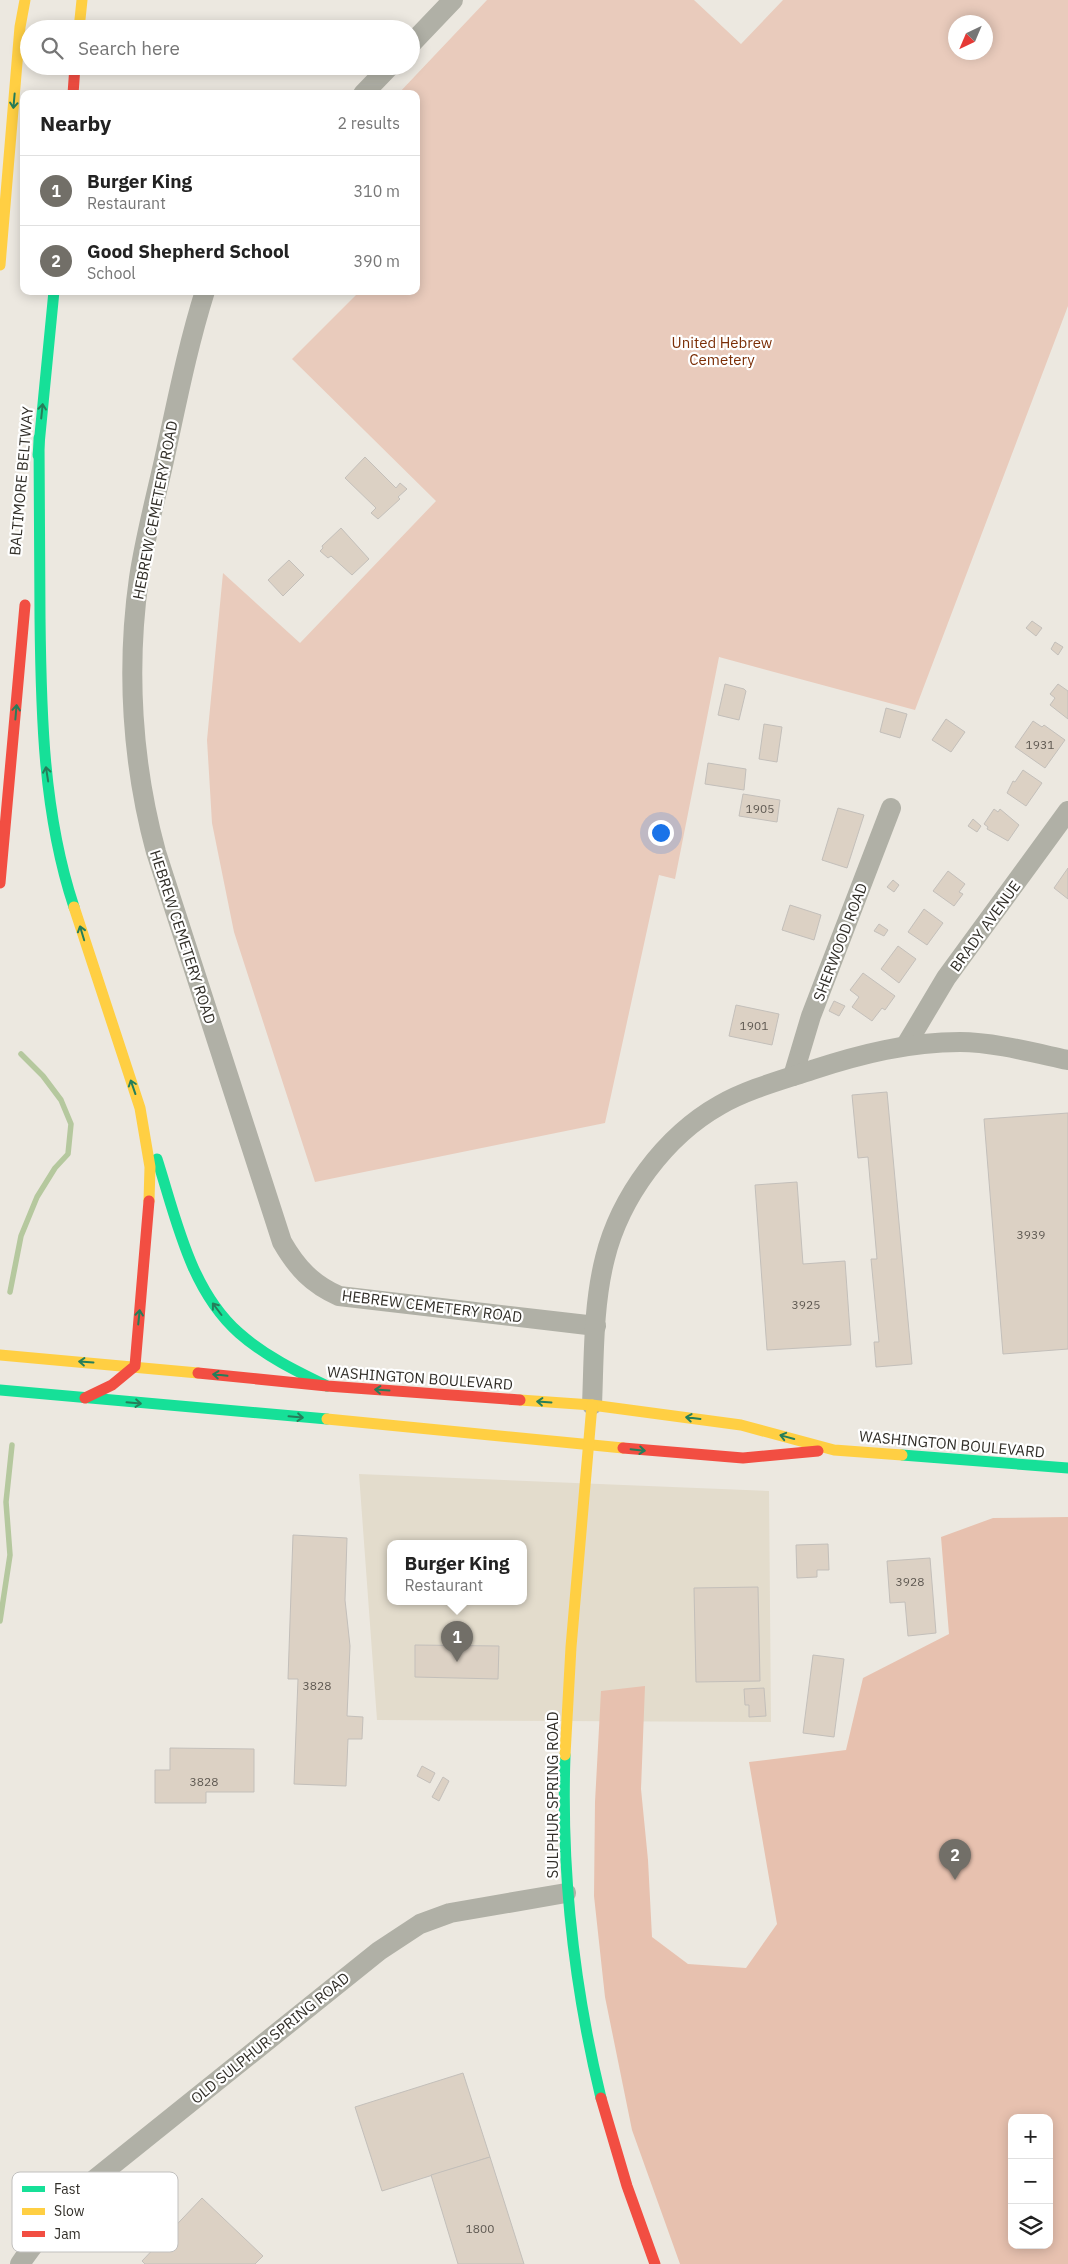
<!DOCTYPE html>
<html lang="en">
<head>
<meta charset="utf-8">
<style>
  :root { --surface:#fff; --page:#f2f2f2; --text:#222; --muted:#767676; --line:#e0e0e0; --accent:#726f68 }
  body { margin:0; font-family:"IBM Plex Sans",sans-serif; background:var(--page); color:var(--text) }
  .controls { position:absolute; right:15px; bottom:15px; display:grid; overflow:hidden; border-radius:10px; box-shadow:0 2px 12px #0003 }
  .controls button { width:45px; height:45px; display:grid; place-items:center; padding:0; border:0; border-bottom:1px solid var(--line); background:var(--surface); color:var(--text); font:25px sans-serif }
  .compass { position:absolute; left:948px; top:15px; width:45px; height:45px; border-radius:50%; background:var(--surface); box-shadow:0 2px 12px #0003; rotate:224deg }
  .you { position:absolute; left:660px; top:832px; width:18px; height:18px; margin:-12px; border:4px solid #fff; border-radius:50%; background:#1a73e8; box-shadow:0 0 0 8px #1a73e833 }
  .badge { display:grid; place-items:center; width:32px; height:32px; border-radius:50%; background:var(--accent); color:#fff; font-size:16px; font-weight:700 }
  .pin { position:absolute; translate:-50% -41px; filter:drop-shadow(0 1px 2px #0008) }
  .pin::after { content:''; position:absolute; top:26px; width:18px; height:15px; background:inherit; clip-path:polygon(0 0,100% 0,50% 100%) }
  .popup { position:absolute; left:387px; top:1540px; width:140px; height:65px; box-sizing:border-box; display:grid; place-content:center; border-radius:10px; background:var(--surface); filter:drop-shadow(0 1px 4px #0005); font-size:16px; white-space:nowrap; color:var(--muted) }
  .popup b { font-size:19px; color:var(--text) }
  .popup::after { content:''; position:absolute; left:50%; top:100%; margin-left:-10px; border:10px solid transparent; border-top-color:var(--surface) }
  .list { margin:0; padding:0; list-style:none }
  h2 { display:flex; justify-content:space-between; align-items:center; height:65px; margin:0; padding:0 20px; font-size:21px }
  h2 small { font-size:16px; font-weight:400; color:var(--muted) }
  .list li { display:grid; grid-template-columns:32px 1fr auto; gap:15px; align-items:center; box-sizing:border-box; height:70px; padding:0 20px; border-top:1px solid var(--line) }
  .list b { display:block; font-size:19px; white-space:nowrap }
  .list p { margin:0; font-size:16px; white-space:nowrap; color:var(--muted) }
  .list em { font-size:16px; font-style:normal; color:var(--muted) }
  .icon { flex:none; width:28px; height:28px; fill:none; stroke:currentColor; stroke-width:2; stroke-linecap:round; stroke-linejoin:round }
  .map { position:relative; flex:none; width:1068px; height:2264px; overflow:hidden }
  .search { position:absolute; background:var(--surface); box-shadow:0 2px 12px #0003; left:20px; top:20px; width:400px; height:55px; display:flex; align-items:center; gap:12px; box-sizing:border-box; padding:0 18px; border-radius:28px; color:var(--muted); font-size:19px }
  .panel { position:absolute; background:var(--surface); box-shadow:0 2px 12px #0003; left:20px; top:90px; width:400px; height:205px; border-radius:10px }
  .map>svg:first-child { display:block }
</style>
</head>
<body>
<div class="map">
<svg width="1068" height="2264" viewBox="0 0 1068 2264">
  <rect width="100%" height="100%" fill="#ece8e0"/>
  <!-- built -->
  <path fill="#e3dccc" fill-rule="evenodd" d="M 359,1474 L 769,1491 L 771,1722 L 377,1720 ZM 391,1543 L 523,1543 L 523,1601 L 391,1601 Z"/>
  <!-- green -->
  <path fill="#e9cbbc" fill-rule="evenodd" d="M 487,0 L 694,0 L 741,44 L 783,0 L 1068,0 L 1068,306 L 915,710 L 719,657 L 675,879 L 659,875 L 605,1123 L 315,1182 L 234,932 L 212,823 L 207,740 L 223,573 L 300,643 L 436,501 L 292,359 L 360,291 L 416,291 L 416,94 L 398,94 ZM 956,22 L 986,22 L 986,52 L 956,52 Z"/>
  <!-- forest -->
  <path fill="#e7c1af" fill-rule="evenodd" d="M 1068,1517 L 1068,2264 L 680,2264 L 632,2130 L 605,1997 L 594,1896 L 595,1802 L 601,1691 L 645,1686 L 641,1789 L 648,1860 L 652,1937 L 688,1964 L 746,1968 L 777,1924 L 749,1762 L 846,1750 L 863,1678 L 949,1634 L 941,1537 L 993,1518 ZM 1012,2118 L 1049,2118 L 1049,2245 L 1012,2245 Z"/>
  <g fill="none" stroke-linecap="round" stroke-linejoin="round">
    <!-- stream -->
    <g stroke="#b5c89e" stroke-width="5.5">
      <polyline points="10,1292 21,1236 37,1197 55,1168 68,1154 71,1124 61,1100 43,1076 21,1054"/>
      <polyline points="0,1621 10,1555 6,1502 12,1445"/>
    </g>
  </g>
  <!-- building -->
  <g fill="#dcd1c4" stroke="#c3bfba">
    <polygon points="365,457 396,488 400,483 407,489 398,497 400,499 378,519 371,513 376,508 345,478"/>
    <polygon points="341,528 369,559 352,575 331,556 328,558 320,551 323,548 322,546"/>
    <polygon points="289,560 304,575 283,596 268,580"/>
    <polygon points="1032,621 1042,628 1036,636 1026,628"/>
    <polygon points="1055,642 1063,647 1058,655 1051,649"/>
    <polygon points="725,684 744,689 746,691 739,720 718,715"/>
    <polygon points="1058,684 1068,691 1068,719 1050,705 1055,698 1050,694"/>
    <polygon points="886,708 907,714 900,738 880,732"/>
    <polygon points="946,719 965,732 951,752 932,740"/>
    <polygon points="1033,721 1042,727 1044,725 1065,740 1045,768 1015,747"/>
    <polygon points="764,724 782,727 777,762 759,759"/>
    <polygon points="708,763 746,769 744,790 705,784"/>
    <polygon points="1023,770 1042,783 1026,806 1007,793 1013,781 1015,782"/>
    <polygon points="743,794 780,800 777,822 739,816"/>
    <polygon points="838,808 864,815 847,868 822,860"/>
    <polygon points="994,809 998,812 1000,809 1019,825 1008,841 987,829 988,827 984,824"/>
    <polygon points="973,819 981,826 977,832 968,826"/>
    <polygon points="1068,868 1068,899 1054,888"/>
    <polygon points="948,871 965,884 959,892 963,894 954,906 933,891"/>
    <polygon points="893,880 899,885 894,892 887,887"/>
    <polygon points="790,905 821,915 814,940 782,930"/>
    <polygon points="924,909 943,923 927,945 908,932"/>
    <polygon points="879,924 888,930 884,936 874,931"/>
    <polygon points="898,946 916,959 899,983 881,969"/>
    <polygon points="863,973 895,996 885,1010 882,1008 872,1021 852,1007 859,997 850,990"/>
    <polygon points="834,1001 845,1006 839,1016 829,1011"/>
    <polygon points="736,1005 779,1014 772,1045 729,1036"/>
    <polygon points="887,1092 912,1364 876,1367 874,1342 879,1342 871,1259 877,1259 868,1157 858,1158 852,1095"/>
    <polygon points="1068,1113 1068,1349 1003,1354 984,1119"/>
    <polygon points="797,1182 803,1264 845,1261 851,1345 767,1350 755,1185"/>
    <polygon points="293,1535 347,1538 345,1600 350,1646 347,1716 363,1717 362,1739 348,1739 346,1786 294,1784 298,1679 288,1679"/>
    <polygon points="828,1544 829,1570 817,1570 817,1577 797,1578 796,1545"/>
    <polygon points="930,1558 936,1633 908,1636 905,1602 890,1603 887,1561"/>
    <polygon points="758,1587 760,1681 696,1682 694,1588"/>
    <polygon points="415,1645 499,1646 498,1679 415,1677"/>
    <polygon points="813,1655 844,1659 834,1737 803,1733"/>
    <polygon points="764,1688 766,1716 749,1717 749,1705 745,1705 744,1689"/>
    <polygon points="170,1748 254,1749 254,1792 206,1792 206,1803 155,1803 155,1770 170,1770"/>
    <polygon points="422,1766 435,1773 430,1783 417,1776"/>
    <polygon points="443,1777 449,1781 439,1801 432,1797"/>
    <polygon points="463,2073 490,2157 382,2191 355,2107"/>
    <polygon points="490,2157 524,2264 458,2264 431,2175"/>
    <polygon points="202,2198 263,2256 255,2264 145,2264 142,2261"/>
  </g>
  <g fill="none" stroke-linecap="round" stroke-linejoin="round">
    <!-- street -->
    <g stroke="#b0b0a6" stroke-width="20">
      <polyline points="411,44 453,0"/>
      <polyline points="363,94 390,66"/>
      <path d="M 205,291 C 188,345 177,401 165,456 C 156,497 145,537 139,578 C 126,669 132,764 156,852 L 282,1242 C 297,1268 312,1284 339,1296 L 596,1326"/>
      <polyline points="906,1045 946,978 1068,811"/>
      <polyline points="793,1076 811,1016 891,808"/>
      <path d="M 592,1405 C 594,1357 593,1305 605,1258 C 620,1197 665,1136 720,1105 C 748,1089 782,1080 812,1070 C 861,1054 909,1042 960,1042 C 993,1042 1035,1053 1068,1060"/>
      <path d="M 20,2264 C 40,2234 64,2208 90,2183 L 379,1951 L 420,1924 L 450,1913 L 566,1893"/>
    </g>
    <!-- fast -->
    <g stroke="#16e098" stroke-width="11">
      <path d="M 39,438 C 39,498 40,557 40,617 C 41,713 43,814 74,907"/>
      <polyline points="38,455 54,291"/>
      <path d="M 157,1159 C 176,1218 190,1290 239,1333 C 265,1356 296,1371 327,1386"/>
      <polyline points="0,1390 327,1419"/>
      <polyline points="902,1455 1068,1468"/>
      <path d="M 565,1755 C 561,1873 573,1983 601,2098"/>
    </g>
    <!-- slow -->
    <g stroke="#ffcf43" stroke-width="11">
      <polyline points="79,29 82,0"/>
      <polyline points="0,265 20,27 25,0"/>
      <polyline points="74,907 140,1108 150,1167 149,1201"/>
      <polyline points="0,1355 198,1373"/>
      <polyline points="520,1400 592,1405 741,1425 834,1450 902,1455"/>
      <polyline points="327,1419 623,1448"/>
      <polyline points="565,1755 571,1647 592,1405"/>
    </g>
    <!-- jam -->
    <g stroke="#f24e42" stroke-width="11">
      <polyline points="73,94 75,66"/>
      <polyline points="0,883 25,605"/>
      <polyline points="198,1373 327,1386 520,1400"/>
      <polyline points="85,1398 112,1385 135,1366 149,1201"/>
      <polyline points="623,1448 743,1458 818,1451"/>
      <polyline points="601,2098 627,2186 655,2264"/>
    </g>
  </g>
  <!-- one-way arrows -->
  <defs><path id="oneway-shaft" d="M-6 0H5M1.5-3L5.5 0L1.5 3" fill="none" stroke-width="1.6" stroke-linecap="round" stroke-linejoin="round" transform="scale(1.25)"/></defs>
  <g stroke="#257e5a">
    <use href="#oneway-shaft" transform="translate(14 101) rotate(95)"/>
    <use href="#oneway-shaft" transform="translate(42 411) rotate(-84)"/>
    <use href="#oneway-shaft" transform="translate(16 712) rotate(-85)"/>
    <use href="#oneway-shaft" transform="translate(47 774) rotate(-99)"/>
    <use href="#oneway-shaft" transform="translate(82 933) rotate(-107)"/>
    <use href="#oneway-shaft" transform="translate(133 1087) rotate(-109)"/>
    <use href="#oneway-shaft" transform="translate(217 1309) rotate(-127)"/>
    <use href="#oneway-shaft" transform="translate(139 1317) rotate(-84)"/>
    <use href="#oneway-shaft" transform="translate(86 1362) rotate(-176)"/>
    <use href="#oneway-shaft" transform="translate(220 1375) rotate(-174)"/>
    <use href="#oneway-shaft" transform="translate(382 1390) rotate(-176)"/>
    <use href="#oneway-shaft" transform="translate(544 1402) rotate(-176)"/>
    <use href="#oneway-shaft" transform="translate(134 1403) rotate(5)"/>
    <use href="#oneway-shaft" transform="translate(296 1417) rotate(5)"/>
    <use href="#oneway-shaft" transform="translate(693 1418) rotate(-173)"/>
    <use href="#oneway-shaft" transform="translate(787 1437) rotate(-165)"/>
    <use href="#oneway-shaft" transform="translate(638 1450) rotate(6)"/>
  </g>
  <g text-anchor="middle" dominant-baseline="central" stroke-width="4.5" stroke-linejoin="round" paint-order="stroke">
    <!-- number labels -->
    <g font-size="12" fill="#5e5851">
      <text x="1040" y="744">1931</text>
      <text x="760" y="808">1905</text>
      <text x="754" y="1025">1901</text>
      <text x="1031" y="1234">3939</text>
      <text x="806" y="1304">3925</text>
      <text x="910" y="1581">3928</text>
      <text x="317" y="1685">3828</text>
      <text x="204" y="1781">3828</text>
      <text x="480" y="2228">1800</text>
    </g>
    <!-- park labels -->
    <g font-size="15" fill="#7b2e06" stroke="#fff">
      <text x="722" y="342">United Hebrew<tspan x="722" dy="17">Cemetery</tspan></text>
    </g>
    <!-- street labels -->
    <g font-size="15" fill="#312e28" stroke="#fff">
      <text transform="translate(21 481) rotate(-85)">BALTIMORE BELTWAY</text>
      <text transform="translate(155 510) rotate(-79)">HEBREW CEMETERY ROAD</text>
      <text transform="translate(985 926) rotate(-54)">BRADY AVENUE</text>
      <text transform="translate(183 937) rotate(72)">HEBREW CEMETERY ROAD</text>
      <text transform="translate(840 942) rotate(-69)">SHERWOOD ROAD</text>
      <text transform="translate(432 1306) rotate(7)">HEBREW CEMETERY ROAD</text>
      <text transform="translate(420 1378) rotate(4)">WASHINGTON BOULEVARD</text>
      <text transform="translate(952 1444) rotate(5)">WASHINGTON BOULEVARD</text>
      <text transform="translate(552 1795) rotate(-90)">SULPHUR SPRING ROAD</text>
      <text transform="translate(270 2038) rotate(-39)">OLD SULPHUR SPRING ROAD</text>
    </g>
  </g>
  <!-- legend -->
  <rect x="12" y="2172" width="166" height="80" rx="8" fill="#fff" stroke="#c1c0be" stroke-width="1"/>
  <rect x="22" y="2186" width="23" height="6" fill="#16e098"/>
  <rect x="22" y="2208" width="23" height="7" fill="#ffcf43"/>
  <rect x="22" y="2231" width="23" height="6" fill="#f24e42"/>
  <g font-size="14" fill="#312e28">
    <text x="54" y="2194">Fast</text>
    <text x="54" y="2216">Slow</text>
    <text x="54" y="2239">Jam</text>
  </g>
</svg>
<div class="controls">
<button>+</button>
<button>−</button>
<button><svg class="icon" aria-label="layers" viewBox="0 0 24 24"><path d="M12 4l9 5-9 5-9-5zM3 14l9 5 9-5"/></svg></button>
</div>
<svg class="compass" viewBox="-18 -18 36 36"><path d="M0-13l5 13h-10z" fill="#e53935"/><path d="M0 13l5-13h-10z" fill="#767676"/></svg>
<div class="you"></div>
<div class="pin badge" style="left:457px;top:1662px">1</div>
<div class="popup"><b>Burger King</b>Restaurant</div>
<div class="pin badge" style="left:955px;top:1880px">2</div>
<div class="search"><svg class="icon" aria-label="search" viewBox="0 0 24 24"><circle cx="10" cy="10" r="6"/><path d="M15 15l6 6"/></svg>Search here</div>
<section class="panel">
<h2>Nearby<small>2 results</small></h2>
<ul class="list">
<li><span class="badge">1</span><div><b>Burger King</b><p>Restaurant</p></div><em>310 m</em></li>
<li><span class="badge">2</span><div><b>Good Shepherd School</b><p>School</p></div><em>390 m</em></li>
</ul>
</section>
</div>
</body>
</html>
